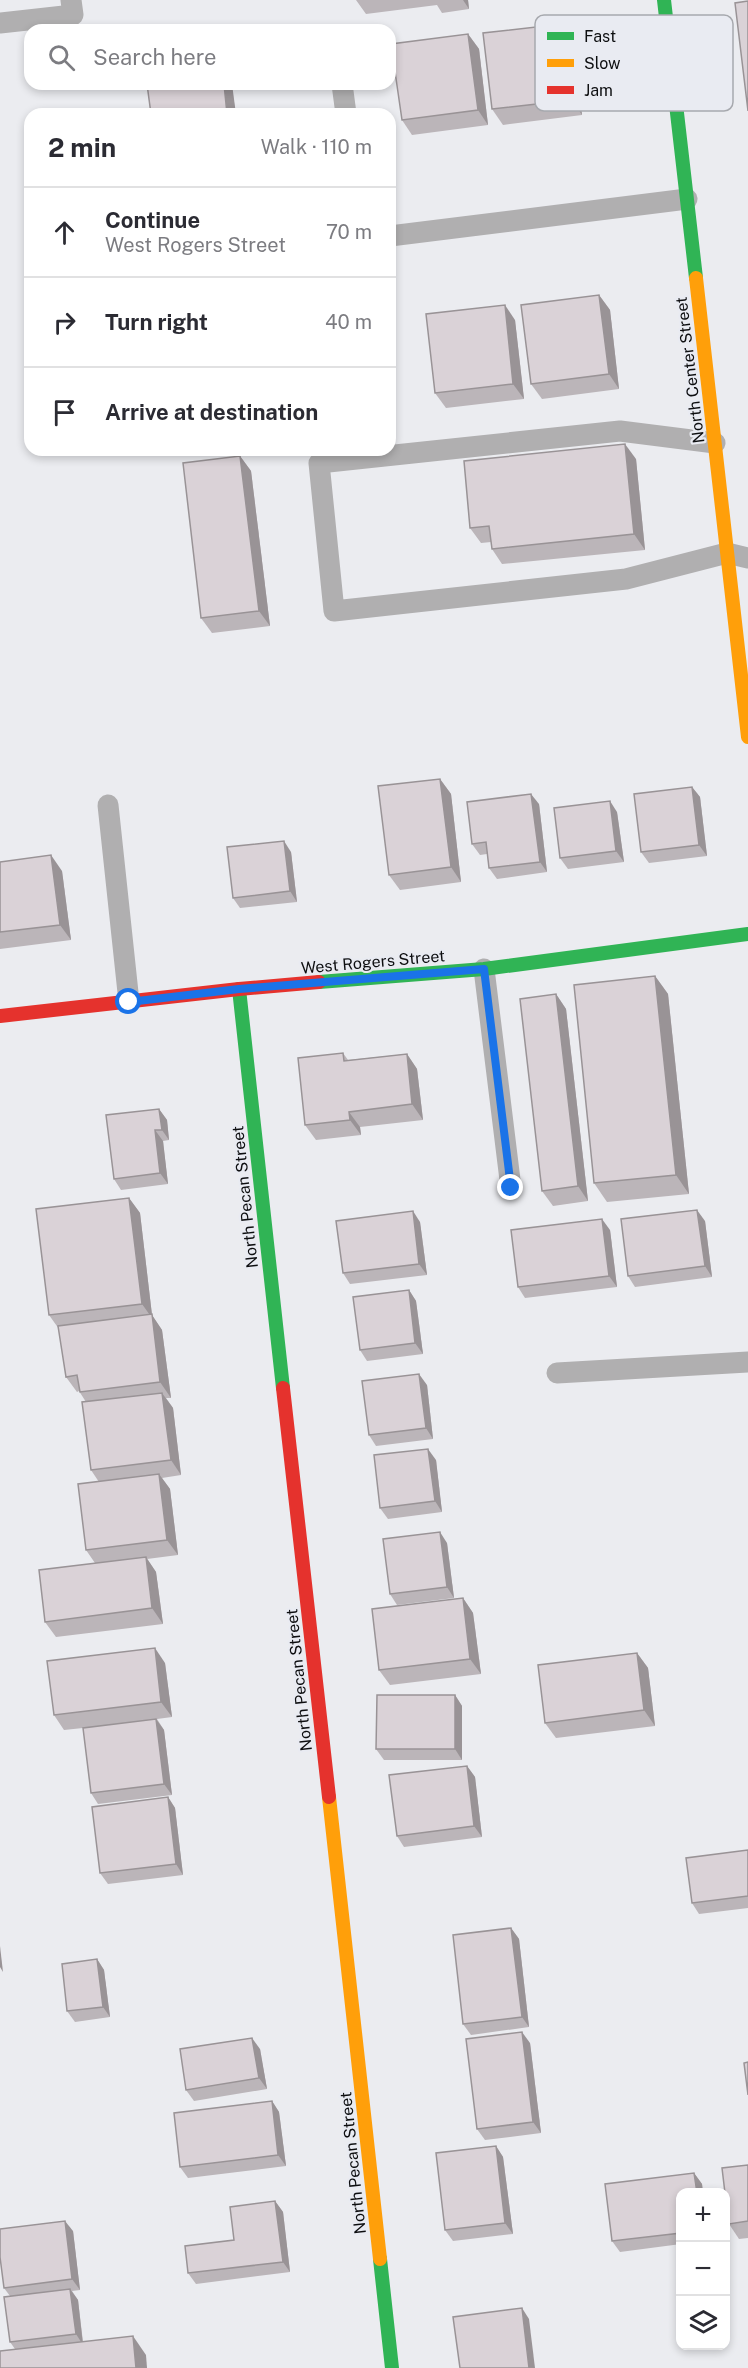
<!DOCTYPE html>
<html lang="en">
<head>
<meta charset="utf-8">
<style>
  :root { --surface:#fff; --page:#f7f7f7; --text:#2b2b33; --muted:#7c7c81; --line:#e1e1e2 }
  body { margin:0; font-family:"Public Sans",sans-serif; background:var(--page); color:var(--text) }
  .controls { position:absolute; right:18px; bottom:18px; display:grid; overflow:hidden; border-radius:12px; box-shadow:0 3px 9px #0003 }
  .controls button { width:54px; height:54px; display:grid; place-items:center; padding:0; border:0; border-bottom:2px solid var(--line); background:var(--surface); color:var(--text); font:30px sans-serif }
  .stop { position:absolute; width:18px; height:18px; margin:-14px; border:4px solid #1a73e8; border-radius:50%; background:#fff }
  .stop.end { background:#1a73e8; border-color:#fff; box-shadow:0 2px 6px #0008 }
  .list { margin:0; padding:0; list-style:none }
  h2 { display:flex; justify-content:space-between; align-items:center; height:78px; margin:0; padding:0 24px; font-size:26px }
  h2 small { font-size:20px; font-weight:400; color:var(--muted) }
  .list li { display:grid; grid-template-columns:39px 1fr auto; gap:18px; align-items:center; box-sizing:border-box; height:90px; padding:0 24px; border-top:2px solid var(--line) }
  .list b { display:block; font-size:22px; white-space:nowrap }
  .list p { margin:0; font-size:20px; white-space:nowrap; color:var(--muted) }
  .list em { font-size:20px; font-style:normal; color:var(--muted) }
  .icon { flex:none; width:33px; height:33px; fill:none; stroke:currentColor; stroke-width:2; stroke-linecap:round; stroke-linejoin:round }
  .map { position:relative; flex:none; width:748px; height:2368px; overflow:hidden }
  .search { position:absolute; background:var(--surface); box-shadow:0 3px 9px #0003; left:24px; top:24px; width:372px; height:66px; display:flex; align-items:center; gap:15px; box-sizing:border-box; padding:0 21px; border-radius:18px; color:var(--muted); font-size:22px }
  .panel { position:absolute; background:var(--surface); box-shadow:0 3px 9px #0003; left:24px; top:108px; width:372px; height:348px; border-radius:18px }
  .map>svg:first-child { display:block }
</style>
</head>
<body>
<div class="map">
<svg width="748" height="2368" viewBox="0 0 748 2368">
  <rect width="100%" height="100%" fill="#ebecf0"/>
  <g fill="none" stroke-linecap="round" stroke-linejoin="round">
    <!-- lane -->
    <g stroke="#b0afb0" stroke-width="21">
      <polyline points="0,23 73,15 71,0"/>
      <polyline points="342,84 346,114"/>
      <polyline points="390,236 687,199"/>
      <polyline points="715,443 620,431 319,463 334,611 626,579 727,553 748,558"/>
      <polyline points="108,805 129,1002"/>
      <polyline points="484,969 511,1188"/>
      <polyline points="557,1373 748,1362"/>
    </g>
    <!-- fast -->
    <g stroke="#30b455" stroke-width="14">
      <polyline points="664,0 696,278"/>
      <polyline points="319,982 484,969 748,934"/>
      <polyline points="239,989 283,1388"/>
      <polyline points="380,2259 392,2368"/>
    </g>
    <!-- slow -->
    <g stroke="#ff9f0a" stroke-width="14">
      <polyline points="696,278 748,737"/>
      <polyline points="329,1797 380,2259"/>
    </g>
    <!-- jam -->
    <g stroke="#e5322d" stroke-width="14">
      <polyline points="0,1016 239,989 319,982"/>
      <polyline points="283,1388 329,1797"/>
    </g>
  </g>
  <!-- wall -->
  <g fill="#bbb5b9">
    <polygon points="356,0 468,0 469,9 442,13 437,5 366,14"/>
    <polygon points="562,24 573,39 582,115 503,125 492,109"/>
    <polygon points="468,34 479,49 488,125 412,135 402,120"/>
    <polygon points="599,295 610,310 619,389 542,399 531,384"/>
    <polygon points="515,320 524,399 446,408 435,393"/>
    <polygon points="196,450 219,450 197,453"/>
    <polygon points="240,456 251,471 270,626 212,633 201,618"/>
    <polygon points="636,459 645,550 502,564 492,549 491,542 481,543 470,528"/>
    <polygon points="440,779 451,794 461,882 400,890 389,875"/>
    <polygon points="692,787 700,797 707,856 649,863 641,852"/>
    <polygon points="539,804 547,872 497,879 489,868 487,854 480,855 472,844"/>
    <polygon points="617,812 624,862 568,869 560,858"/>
    <polygon points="291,852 297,902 240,908 233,898"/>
    <polygon points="0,862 62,871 71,940 0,949"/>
    <polygon points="655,976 668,994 689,1194 607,1202 594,1183"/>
    <polygon points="556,994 566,1009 588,1201 553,1206 542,1191"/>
    <polygon points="343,1053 348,1060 407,1054 417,1069 423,1120 360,1127 361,1135 316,1140 305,1125"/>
    <polygon points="159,1109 167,1120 169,1140 163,1141 168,1184 121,1190 114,1179"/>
    <polygon points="129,1198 140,1213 152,1315 162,1330 171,1398 166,1398 173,1408 181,1475 162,1478 170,1489 178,1555 147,1559 156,1572 163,1624 56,1637 45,1622 95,1563 86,1550 99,1482 91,1470 86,1402 79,1391 77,1392 66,1377 59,1329 49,1315"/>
    <polygon points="705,1221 712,1277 635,1287 628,1276"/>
    <polygon points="420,1222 427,1275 350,1284 343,1273"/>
    <polygon points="610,1230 617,1287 525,1298 518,1287"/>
    <polygon points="409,1290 416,1301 423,1354 367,1361 360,1350"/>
    <polygon points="427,1385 433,1439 376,1446 369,1435"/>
    <polygon points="436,1460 442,1512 388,1519 380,1508"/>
    <polygon points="447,1543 454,1598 397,1605 390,1594"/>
    <polygon points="463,1598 473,1613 481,1674 390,1685 379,1670"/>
    <polygon points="637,1653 648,1668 655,1726 556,1738 545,1723"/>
    <polygon points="165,1663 172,1717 157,1719 164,1730 172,1795 98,1804 91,1793 83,1728 64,1730 54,1715"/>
    <polygon points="455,1695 462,1706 462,1760 384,1760 376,1749"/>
    <polygon points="467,1766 475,1777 482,1837 404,1847 397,1836"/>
    <polygon points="168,1797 175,1808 183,1875 108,1884 100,1873"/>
    <polygon points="748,1850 748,1908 699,1914 692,1903"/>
    <polygon points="511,1928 519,1939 529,2027 471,2035 463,2024"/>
    <polygon points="97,1959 104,1970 110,2017 75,2022 67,2011"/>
    <polygon points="530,2043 541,2133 485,2140 477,2129"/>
    <polygon points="260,2049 267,2089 194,2101 186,2090"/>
    <polygon points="272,2101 279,2112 286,2166 188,2178 180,2167"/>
    <polygon points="496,2146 503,2157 513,2234 453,2241 445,2230"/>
    <polygon points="748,2165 748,2238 739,2239 729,2224"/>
    <polygon points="694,2173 702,2184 703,2193 681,2193 681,2244 620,2252 612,2241 605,2184"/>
    <polygon points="275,2201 283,2212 290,2272 196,2284 188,2273 234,2240"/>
    <polygon points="73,2231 80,2290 72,2291 78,2300 83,2342 146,2355 15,2349 10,2342 10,2296 4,2288"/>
  </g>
  <!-- shaded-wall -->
  <g fill="#999396">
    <polygon points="463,0 468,0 469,9"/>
    <polygon points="562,24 573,39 582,115 572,100"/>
    <polygon points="468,34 479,49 488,125 478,110"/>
    <polygon points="224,84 232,84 236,114 227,114"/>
    <polygon points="599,295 610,310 619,389 609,374"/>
    <polygon points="505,305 515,320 524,399 513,384"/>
    <polygon points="625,444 636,459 645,550 634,534"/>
    <polygon points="240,456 251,471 270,626 259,611"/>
    <polygon points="440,779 451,794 461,882 451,867"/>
    <polygon points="692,787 700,797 707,856 699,845"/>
    <polygon points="531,794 539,804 547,872 540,862"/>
    <polygon points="610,801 617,812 624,862 616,851"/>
    <polygon points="284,841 291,852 297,902 290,891"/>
    <polygon points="51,855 62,871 71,940 60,925"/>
    <polygon points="655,976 668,994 689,1194 676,1175"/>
    <polygon points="556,994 566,1009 588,1201 578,1186"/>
    <polygon points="407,1054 417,1069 423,1120 412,1104"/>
    <polygon points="159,1109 167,1120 169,1140 162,1130"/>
    <polygon points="349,1112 360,1127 361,1135 350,1120"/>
    <polygon points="155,1130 163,1141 168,1184 160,1173"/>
    <polygon points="129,1198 140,1213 152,1315 162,1330 171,1398 160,1382 152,1318 142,1304"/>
    <polygon points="697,1210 705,1221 712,1277 705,1266"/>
    <polygon points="413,1211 420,1222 427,1275 419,1264"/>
    <polygon points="602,1219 610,1230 617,1287 609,1276"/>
    <polygon points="409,1290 416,1301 423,1354 415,1343"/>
    <polygon points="419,1374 427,1385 433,1439 426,1428"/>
    <polygon points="162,1393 173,1408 181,1475 171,1460"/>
    <polygon points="428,1449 436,1460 442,1512 435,1501"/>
    <polygon points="159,1474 170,1489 178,1555 167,1540"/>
    <polygon points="440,1532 447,1543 454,1598 447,1587"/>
    <polygon points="146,1557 156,1572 163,1624 152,1608"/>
    <polygon points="463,1598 473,1613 481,1674 470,1659"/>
    <polygon points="155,1648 165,1663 172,1717 161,1702"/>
    <polygon points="637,1653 648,1668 655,1726 644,1710"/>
    <polygon points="455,1695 462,1706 462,1760 455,1749"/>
    <polygon points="156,1719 164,1730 172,1795 164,1784"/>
    <polygon points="467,1766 475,1777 482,1837 474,1826"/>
    <polygon points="168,1797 175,1808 183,1875 176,1864"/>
    <polygon points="511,1928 519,1939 529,2027 522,2017"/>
    <polygon points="0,1946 3,1972 0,1967"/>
    <polygon points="97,1959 104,1970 110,2017 103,2007"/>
    <polygon points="522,2032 530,2043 541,2133 533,2122"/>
    <polygon points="252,2038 260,2049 267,2089 259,2078"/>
    <polygon points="272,2101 279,2112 286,2166 278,2155"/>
    <polygon points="496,2146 503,2157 513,2234 505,2223"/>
    <polygon points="694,2173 702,2184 703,2193 697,2193"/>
    <polygon points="275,2201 283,2212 290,2272 283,2262"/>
    <polygon points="65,2221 73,2231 80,2290 72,2279"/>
    <polygon points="70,2289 78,2300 83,2345 76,2334"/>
    <polygon points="522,2308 529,2319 535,2368 529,2368"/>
    <polygon points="133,2336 146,2355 147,2368 136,2368"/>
  </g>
  <!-- building -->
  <g fill="#dad2d7" stroke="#999396" stroke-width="1.5">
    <polygon points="748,1 748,111 735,3"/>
    <polygon points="562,24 572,100 492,109 483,33"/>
    <polygon points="468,34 478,110 402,120 391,44"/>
    <polygon points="147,84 224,84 227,114 151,114"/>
    <polygon points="599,295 609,374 531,384 521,305"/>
    <polygon points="505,305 513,384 435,393 426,314"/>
    <polygon points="625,444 634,534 492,549 489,526 470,528 464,461"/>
    <polygon points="240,456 259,611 201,618 183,463"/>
    <polygon points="440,779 451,867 389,875 378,786"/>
    <polygon points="692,787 699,845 641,852 634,794"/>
    <polygon points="531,794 540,862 489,868 486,842 472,844 467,802"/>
    <polygon points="610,801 616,851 560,858 554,808"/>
    <polygon points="284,841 290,891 233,898 227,847"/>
    <polygon points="51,855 60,925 0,932 0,862"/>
    <polygon points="655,976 676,1175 594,1183 574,985"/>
    <polygon points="556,994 578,1186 542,1191 520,999"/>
    <polygon points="343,1053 344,1061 407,1054 412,1104 349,1112 350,1120 305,1125 298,1058"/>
    <polygon points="159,1109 162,1130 155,1130 160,1173 114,1179 106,1115"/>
    <polygon points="129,1198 142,1304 49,1315 36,1209"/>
    <polygon points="697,1210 705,1266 628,1276 621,1219"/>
    <polygon points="413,1211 419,1264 343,1273 336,1221"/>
    <polygon points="602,1219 609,1276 518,1287 511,1230"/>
    <polygon points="409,1290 415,1343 360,1350 353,1297"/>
    <polygon points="152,1314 160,1382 80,1392 77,1375 66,1377 58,1326"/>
    <polygon points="419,1374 426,1428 369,1435 362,1381"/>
    <polygon points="162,1393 171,1460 91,1470 82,1402"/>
    <polygon points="428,1449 435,1501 380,1508 374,1455"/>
    <polygon points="159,1474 167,1540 86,1550 78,1484"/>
    <polygon points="440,1532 447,1587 390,1594 383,1539"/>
    <polygon points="146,1557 152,1608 45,1622 39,1570"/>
    <polygon points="463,1598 470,1659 379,1670 372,1609"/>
    <polygon points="155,1648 161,1702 54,1715 47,1661"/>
    <polygon points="637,1653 644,1710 545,1723 538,1665"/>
    <polygon points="377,1695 455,1695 455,1749 376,1749"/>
    <polygon points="156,1719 164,1784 91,1793 83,1728"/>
    <polygon points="467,1766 474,1826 397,1836 389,1775"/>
    <polygon points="168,1797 176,1864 100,1873 92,1807"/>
    <polygon points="748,1850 748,1896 692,1903 686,1858"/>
    <polygon points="511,1928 522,2017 463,2024 453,1935"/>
    <polygon points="97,1959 103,2007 67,2011 62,1964"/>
    <polygon points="522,2032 533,2122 477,2129 466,2039"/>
    <polygon points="252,2038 259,2078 186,2090 180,2049"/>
    <polygon points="748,2062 748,2095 744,2063"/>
    <polygon points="272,2101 278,2155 180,2167 174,2113"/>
    <polygon points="496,2146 505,2223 445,2230 436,2153"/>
    <polygon points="748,2165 748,2221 729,2224 726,2193 725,2193 722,2168"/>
    <polygon points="694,2173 697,2193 681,2193 681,2233 612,2241 605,2184"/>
    <polygon points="275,2201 283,2262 188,2273 185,2246 234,2240 230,2207"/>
    <polygon points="65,2221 72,2279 4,2288 0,2257 0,2229"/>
    <polygon points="70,2289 76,2334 10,2342 4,2297"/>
    <polygon points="522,2308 529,2368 460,2368 453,2317"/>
    <polygon points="133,2336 136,2368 0,2368 0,2351"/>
  </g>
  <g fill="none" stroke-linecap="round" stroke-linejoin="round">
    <!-- route -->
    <polyline stroke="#1a73e8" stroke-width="8" points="129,1002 239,989 484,969 511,1188"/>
  </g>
  <g text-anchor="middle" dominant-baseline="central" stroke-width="4.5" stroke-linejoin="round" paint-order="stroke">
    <!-- street labels -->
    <g font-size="16" fill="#0d0e10" stroke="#e9ebf2">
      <text transform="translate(690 370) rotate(-97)">North Center Street</text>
      <text transform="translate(373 962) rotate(-5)">West Rogers Street</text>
      <text transform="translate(245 1197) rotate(-96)">North Pecan Street</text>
      <text transform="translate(299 1680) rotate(-96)">North Pecan Street</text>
      <text transform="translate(353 2163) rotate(-96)">North Pecan Street</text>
    </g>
  </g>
  <!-- legend -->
  <rect x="535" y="15" width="198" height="96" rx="9" fill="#e9ebf2" stroke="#a7a9ae" stroke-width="1.5"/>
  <rect x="547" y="32" width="27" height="8" fill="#30b455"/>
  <rect x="547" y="59" width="27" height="8" fill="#ff9f0a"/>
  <rect x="547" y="86" width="27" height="8" fill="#e5322d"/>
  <g font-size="16" fill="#0d0e10">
    <text x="584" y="42">Fast</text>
    <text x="584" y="69">Slow</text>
    <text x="584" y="96">Jam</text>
  </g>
</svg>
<div class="controls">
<button>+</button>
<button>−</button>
<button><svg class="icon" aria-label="layers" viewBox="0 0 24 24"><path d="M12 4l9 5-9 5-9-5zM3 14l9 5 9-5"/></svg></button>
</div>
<div class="stop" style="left:129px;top:1002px"></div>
<div class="stop end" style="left:511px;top:1188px"></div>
<div class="search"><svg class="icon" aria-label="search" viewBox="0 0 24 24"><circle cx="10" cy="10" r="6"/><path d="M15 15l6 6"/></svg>Search here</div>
<section class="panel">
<h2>2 min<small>Walk · 110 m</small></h2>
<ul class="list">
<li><svg class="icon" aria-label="ahead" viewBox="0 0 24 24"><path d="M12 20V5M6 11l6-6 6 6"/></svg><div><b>Continue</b><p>West Rogers Street</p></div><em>70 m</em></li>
<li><svg class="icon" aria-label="right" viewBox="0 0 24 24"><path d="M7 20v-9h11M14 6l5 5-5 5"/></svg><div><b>Turn right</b></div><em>40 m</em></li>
<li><svg class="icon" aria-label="arrive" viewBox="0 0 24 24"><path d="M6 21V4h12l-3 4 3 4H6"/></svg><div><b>Arrive at destination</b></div></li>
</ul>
</section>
</div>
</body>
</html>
